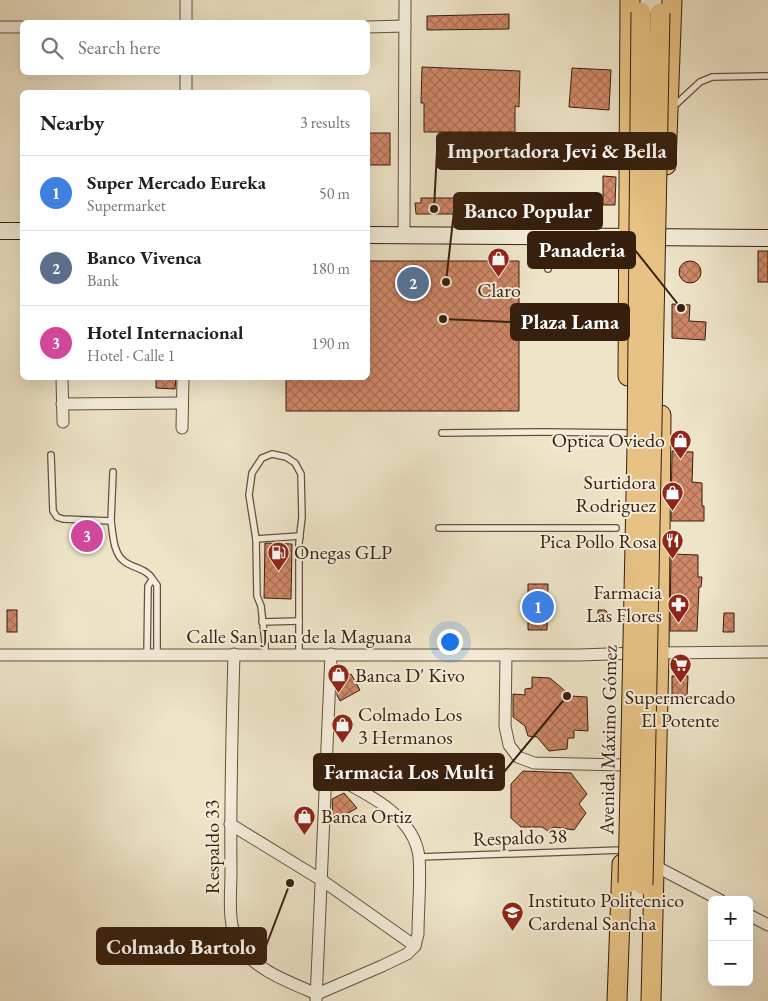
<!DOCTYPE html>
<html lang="en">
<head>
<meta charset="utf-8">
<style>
  :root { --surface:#fff; --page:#f6f6f6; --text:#202124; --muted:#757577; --line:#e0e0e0; --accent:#0b8043 }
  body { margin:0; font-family:"EB Garamond",serif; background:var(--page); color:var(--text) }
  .controls { position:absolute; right:15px; bottom:15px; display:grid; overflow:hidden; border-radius:8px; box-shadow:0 5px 20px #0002 }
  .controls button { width:45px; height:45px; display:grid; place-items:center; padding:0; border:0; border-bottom:1px solid var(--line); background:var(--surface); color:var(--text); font:25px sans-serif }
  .you { position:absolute; left:449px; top:641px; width:18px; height:18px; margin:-12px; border:4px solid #fff; border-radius:50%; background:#1a73e8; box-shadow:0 0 0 8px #1a73e833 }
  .badge { display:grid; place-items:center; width:32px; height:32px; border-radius:50%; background:var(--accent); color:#fff; font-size:16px; font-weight:700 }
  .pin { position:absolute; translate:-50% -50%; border:2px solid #fff; box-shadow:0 1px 5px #0006 }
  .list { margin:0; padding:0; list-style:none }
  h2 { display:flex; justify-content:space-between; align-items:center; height:65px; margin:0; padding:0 20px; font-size:21px }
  h2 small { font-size:16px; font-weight:400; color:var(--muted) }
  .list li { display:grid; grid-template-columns:32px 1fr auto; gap:15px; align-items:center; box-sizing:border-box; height:75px; padding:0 20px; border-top:1px solid var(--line) }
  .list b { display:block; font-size:19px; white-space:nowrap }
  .list p { margin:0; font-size:16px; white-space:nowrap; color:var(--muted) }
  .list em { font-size:16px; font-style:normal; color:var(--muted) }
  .icon { flex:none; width:28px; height:28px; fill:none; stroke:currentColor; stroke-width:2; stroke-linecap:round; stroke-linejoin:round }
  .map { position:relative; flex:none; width:768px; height:1001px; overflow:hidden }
  .search { position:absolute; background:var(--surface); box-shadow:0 5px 20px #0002; left:20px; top:20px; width:350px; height:55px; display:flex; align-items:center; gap:12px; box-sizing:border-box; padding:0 18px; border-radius:8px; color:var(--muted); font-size:19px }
  .panel { position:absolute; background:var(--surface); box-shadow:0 5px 20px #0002; left:20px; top:90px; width:350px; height:290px; border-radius:8px }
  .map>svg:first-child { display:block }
</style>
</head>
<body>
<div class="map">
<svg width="768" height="1001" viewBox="0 0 768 1001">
  <defs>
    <pattern id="building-cross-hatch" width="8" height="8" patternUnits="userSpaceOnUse" patternTransform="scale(1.25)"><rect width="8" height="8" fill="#d08868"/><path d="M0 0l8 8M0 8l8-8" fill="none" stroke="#aa6f54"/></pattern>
  </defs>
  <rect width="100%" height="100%" fill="#eee4c8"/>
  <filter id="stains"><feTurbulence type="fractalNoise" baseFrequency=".004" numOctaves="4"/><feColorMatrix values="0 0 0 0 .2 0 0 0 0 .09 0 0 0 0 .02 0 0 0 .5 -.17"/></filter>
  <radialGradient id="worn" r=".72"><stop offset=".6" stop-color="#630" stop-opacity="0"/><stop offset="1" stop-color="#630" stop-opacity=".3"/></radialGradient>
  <!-- building -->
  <g fill="url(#building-cross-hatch)" stroke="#361f0d">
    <polygon points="509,14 509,29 427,30 427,16"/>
    <polygon points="422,67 520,71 519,107 515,106 515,132 424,132 424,103 421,103"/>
    <polygon points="572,68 611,70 609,110 569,107"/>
    <rect x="368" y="133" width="22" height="32"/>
    <polygon points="603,176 616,177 615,205 603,205"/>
    <polygon points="421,198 470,198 469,214 416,214 415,203 421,203"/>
    <rect x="758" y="251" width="10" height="31"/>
    <circle cx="690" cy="272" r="11"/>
    <polygon points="368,261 519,261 519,411 286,411 286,378 368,378"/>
    <polygon points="672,304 690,305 689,321 706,322 705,340 672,338"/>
    <polygon points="156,378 176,378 175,389 156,388"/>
    <polygon points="672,451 693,452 692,482 702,483 702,506 704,506 704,521 671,521"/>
    <polygon points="265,543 292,544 291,599 264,598"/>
    <polygon points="671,554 698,555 698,577 702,577 701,587 699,587 697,631 670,631"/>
    <polygon points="528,584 548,584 547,630 528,630"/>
    <rect x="7" y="610" width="10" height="22"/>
    <polygon points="598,610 605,610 609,614 609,623 602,622 598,619"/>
    <polygon points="724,613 734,613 734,632 723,632"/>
    <polygon points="351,674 360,690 340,701 337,695 337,681"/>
    <polygon points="672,676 688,676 687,696 672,696"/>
    <polygon points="532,677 550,678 571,696 587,697 588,731 574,730 574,738 568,738 567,749 549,751 537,737 528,736 525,726 513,717 513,694 525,695 525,689 532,688"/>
    <polygon points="523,771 571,773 587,794 579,804 586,813 574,830 554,827 548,831 542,827 521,827 511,818 511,784"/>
    <polygon points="344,793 357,808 333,822 332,799"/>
  </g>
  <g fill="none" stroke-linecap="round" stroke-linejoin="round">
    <defs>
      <g id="lane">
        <polyline points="673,107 700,82 712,77 768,76"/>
        <polyline points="548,269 548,238"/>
        <polyline points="442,433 545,432 628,433"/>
        <path d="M 51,455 L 53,511 L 57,517 L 63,519 L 111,521 C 113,534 113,554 125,562 C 132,567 141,568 147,573 C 152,576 153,581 157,585 L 157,655"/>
        <polyline points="111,521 113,472"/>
        <polyline points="439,528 616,528"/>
        <polyline points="256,539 300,536"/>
        <polyline points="262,622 299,621"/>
        <polyline points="265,654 265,642 261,606 257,596 256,539 249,495 252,473 262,458 272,454 286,457 295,463 301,474 302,517 299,543 299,654"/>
        <polyline points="147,655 148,586 152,580"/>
        <polyline points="419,857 622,850"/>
      </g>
      <g id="street">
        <polyline points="186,0 186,22"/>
        <polyline points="0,27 22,27"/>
        <polyline points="368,27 405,26"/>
        <polyline points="186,92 186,72"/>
        <polyline points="404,235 405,0"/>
        <polyline points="62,378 63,422"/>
        <polyline points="62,404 182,403"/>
        <polyline points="182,428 183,378"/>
        <polyline points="654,653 768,652"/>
        <path d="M 234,654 C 232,727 230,799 231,872 C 231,894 227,923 238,943 C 252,969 291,983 317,994 L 382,966 L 407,954 L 415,946 L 418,934 C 418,910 421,881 419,857 C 414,813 361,791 327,773"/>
        <polyline points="0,655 579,655 638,653"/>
        <polyline points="506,655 505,726 509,745 518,757 534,763 624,765"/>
        <polyline points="230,824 323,881 415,946"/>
        <polyline points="655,866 720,900"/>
        <polyline points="749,915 768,925"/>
        <polyline points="316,1000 331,654"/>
      </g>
      <g id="secondary">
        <polyline points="0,231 22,231"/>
        <polyline points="368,235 768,238"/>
      </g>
      <g id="primary">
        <polyline points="666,165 672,0"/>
        <polyline points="628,376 630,0"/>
        <polyline points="617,1001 622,864"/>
        <polyline points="651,1001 659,653 661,415"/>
      </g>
    </defs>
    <!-- lane casing -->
    <use href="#lane" stroke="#64503c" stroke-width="8"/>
    <!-- street casing -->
    <use href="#street" stroke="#64503c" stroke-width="13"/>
    <!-- secondary casing -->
    <use href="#secondary" stroke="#361f0d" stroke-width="18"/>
    <!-- primary casing -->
    <use href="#primary" stroke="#361f0d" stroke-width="21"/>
    <!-- lane -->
    <use href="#lane" stroke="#f4eddb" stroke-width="5.5"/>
    <!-- street -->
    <use href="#street" stroke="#f4eddb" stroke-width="11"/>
    <!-- secondary -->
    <use href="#secondary" stroke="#f4eddb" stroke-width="16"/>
    <!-- primary -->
    <use href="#primary" stroke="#e7c284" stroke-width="19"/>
    <defs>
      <g id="primary-bridge">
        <polyline points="628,883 637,447 641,12"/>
        <polyline points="643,885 660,13"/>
      </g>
    </defs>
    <!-- primary-bridge casing -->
    <use href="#primary-bridge" stroke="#361f0d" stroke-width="21" stroke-linecap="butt"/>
    <!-- primary-bridge -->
    <use href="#primary-bridge" stroke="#e7c284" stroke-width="19"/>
  </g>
  <!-- icons -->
  <defs>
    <symbol id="shop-pin" viewBox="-11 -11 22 30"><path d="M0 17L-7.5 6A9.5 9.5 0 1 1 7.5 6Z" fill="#8f2418" stroke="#f4eddb"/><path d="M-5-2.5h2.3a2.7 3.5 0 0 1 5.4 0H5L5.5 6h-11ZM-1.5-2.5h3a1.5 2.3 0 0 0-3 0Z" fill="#fff"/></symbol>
    <symbol id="restaurant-pin" viewBox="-11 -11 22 30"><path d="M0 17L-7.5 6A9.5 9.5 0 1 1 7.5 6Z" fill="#8f2418" stroke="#f4eddb"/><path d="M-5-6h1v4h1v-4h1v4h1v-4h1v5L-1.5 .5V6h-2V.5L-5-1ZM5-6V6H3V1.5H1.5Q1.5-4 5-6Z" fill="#fff"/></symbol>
    <symbol id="fuel-pin" viewBox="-11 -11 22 30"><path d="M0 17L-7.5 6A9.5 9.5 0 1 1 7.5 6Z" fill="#8f2418" stroke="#f4eddb"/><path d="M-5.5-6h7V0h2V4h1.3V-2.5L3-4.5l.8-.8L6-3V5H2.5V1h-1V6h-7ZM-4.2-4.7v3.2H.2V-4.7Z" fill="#fff"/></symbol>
    <symbol id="pharmacy-pin" viewBox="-11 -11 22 30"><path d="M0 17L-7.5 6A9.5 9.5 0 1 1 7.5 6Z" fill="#8f2418" stroke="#f4eddb"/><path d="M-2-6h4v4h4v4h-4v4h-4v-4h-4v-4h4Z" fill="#fff"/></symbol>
    <symbol id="supermarket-pin" viewBox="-11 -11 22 30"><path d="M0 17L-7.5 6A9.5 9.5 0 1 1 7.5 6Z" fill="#8f2418" stroke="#f4eddb"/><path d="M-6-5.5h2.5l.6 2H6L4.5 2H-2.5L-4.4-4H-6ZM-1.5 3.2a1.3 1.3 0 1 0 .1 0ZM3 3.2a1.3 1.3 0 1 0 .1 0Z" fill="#fff"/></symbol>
    <symbol id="school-pin" viewBox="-11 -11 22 30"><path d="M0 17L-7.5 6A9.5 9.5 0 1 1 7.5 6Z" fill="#8f2418" stroke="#f4eddb"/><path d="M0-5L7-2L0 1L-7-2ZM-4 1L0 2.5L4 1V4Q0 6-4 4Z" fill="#fff"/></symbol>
  </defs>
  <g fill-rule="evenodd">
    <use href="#shop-pin" x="486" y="246" width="25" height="34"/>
    <use href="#shop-pin" x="668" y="428" width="25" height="34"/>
    <use href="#shop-pin" x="660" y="480" width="25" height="34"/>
    <use href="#restaurant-pin" x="660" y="528" width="25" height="34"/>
    <use href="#fuel-pin" x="266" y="540" width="25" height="34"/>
    <use href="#pharmacy-pin" x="666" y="592" width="25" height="34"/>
    <use href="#supermarket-pin" x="668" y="652" width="25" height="34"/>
    <use href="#shop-pin" x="326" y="662" width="25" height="34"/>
    <use href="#shop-pin" x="330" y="712" width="25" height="34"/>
    <use href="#shop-pin" x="292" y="804" width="25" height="34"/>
    <use href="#school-pin" x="500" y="900" width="25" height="34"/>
  </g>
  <g text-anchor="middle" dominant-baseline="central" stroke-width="4" stroke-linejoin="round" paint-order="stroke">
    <!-- poi labels -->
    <g font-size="20" fill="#361f0d" stroke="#f4eddb" text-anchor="start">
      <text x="499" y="290" text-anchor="middle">Claro</text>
      <text x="665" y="440" text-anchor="end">Optica Oviedo</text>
      <text x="656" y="482" text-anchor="end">Surtidora<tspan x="656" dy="23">Rodriguez</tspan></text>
      <text x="657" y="541" text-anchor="end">Pica Pollo Rosa</text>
      <text x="294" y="552">Onegas GLP</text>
      <text x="662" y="592" text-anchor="end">Farmacia<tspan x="662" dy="23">Las Flores</tspan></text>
      <text x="355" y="675">Banca D' Kivo</text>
      <text x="680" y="697" text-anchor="middle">Supermercado<tspan x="680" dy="23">El Potente</tspan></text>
      <text x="358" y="714">Colmado Los<tspan x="358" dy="23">3 Hermanos</tspan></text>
      <text x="321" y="816">Banca Ortiz</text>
      <text x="528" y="900">Instituto Politecnico<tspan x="528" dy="23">Cardenal Sancha</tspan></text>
    </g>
    <!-- street labels -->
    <g font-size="20" fill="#361f0d" stroke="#f4eddb">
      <text x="299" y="636">Calle San Juan de la Maguana</text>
      <text transform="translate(608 740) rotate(-89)">Avenida Máximo Gómez</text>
      <text transform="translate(520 837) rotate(-2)">Respaldo 38</text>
      <text transform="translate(212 847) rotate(-90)">Respaldo 33</text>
    </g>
  </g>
  <!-- callouts -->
  <path fill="none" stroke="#361f0d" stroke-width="2" d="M434 209L437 151M446 282L454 211M681 308L635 250M443 319L511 322M567 696L504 772M290 883L266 946"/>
  <g fill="#361f0d" stroke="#f4eddb" stroke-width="2">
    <circle cx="434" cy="209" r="5"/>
    <circle cx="446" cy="282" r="5"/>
    <circle cx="681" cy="308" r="5"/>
    <circle cx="443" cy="319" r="5"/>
    <circle cx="567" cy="696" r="5"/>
    <circle cx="290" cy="883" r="5"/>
  </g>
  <g fill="#361f0d" stroke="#361f0d" stroke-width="2">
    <rect x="437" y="133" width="239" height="36" rx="5"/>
    <rect x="454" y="193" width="148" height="36" rx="5"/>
    <rect x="528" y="232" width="107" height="36" rx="5"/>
    <rect x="511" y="304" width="118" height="36" rx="5"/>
    <rect x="314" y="754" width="190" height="36" rx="5"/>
    <rect x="97" y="928" width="169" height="36" rx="5"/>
  </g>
  <g font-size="21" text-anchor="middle" font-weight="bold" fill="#fff">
    <text x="557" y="158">Importadora Jevi &amp; Bella</text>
    <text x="528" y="218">Banco Popular</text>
    <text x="582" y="257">Panaderia</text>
    <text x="570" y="329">Plaza Lama</text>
    <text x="409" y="779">Farmacia Los Multi</text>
    <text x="181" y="954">Colmado Bartolo</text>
  </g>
  <rect width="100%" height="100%" filter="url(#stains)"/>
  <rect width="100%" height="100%" fill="url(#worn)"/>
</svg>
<div class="controls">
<button>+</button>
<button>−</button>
</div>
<div class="you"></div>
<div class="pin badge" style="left:538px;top:607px;background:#3f7fe0">1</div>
<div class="pin badge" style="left:413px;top:283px;background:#5c6f8a">2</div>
<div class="pin badge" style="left:87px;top:536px;background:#d1479c">3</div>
<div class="search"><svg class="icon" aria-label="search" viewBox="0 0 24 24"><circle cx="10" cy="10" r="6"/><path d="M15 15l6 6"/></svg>Search here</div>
<section class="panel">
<h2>Nearby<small>3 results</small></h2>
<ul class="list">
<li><span class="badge" style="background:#3f7fe0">1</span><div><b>Super Mercado Eureka</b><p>Supermarket</p></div><em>50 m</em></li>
<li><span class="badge" style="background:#5c6f8a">2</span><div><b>Banco Vivenca</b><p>Bank</p></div><em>180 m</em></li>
<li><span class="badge" style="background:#d1479c">3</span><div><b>Hotel Internacional</b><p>Hotel · Calle 1</p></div><em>190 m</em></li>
</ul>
</section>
</div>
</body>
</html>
